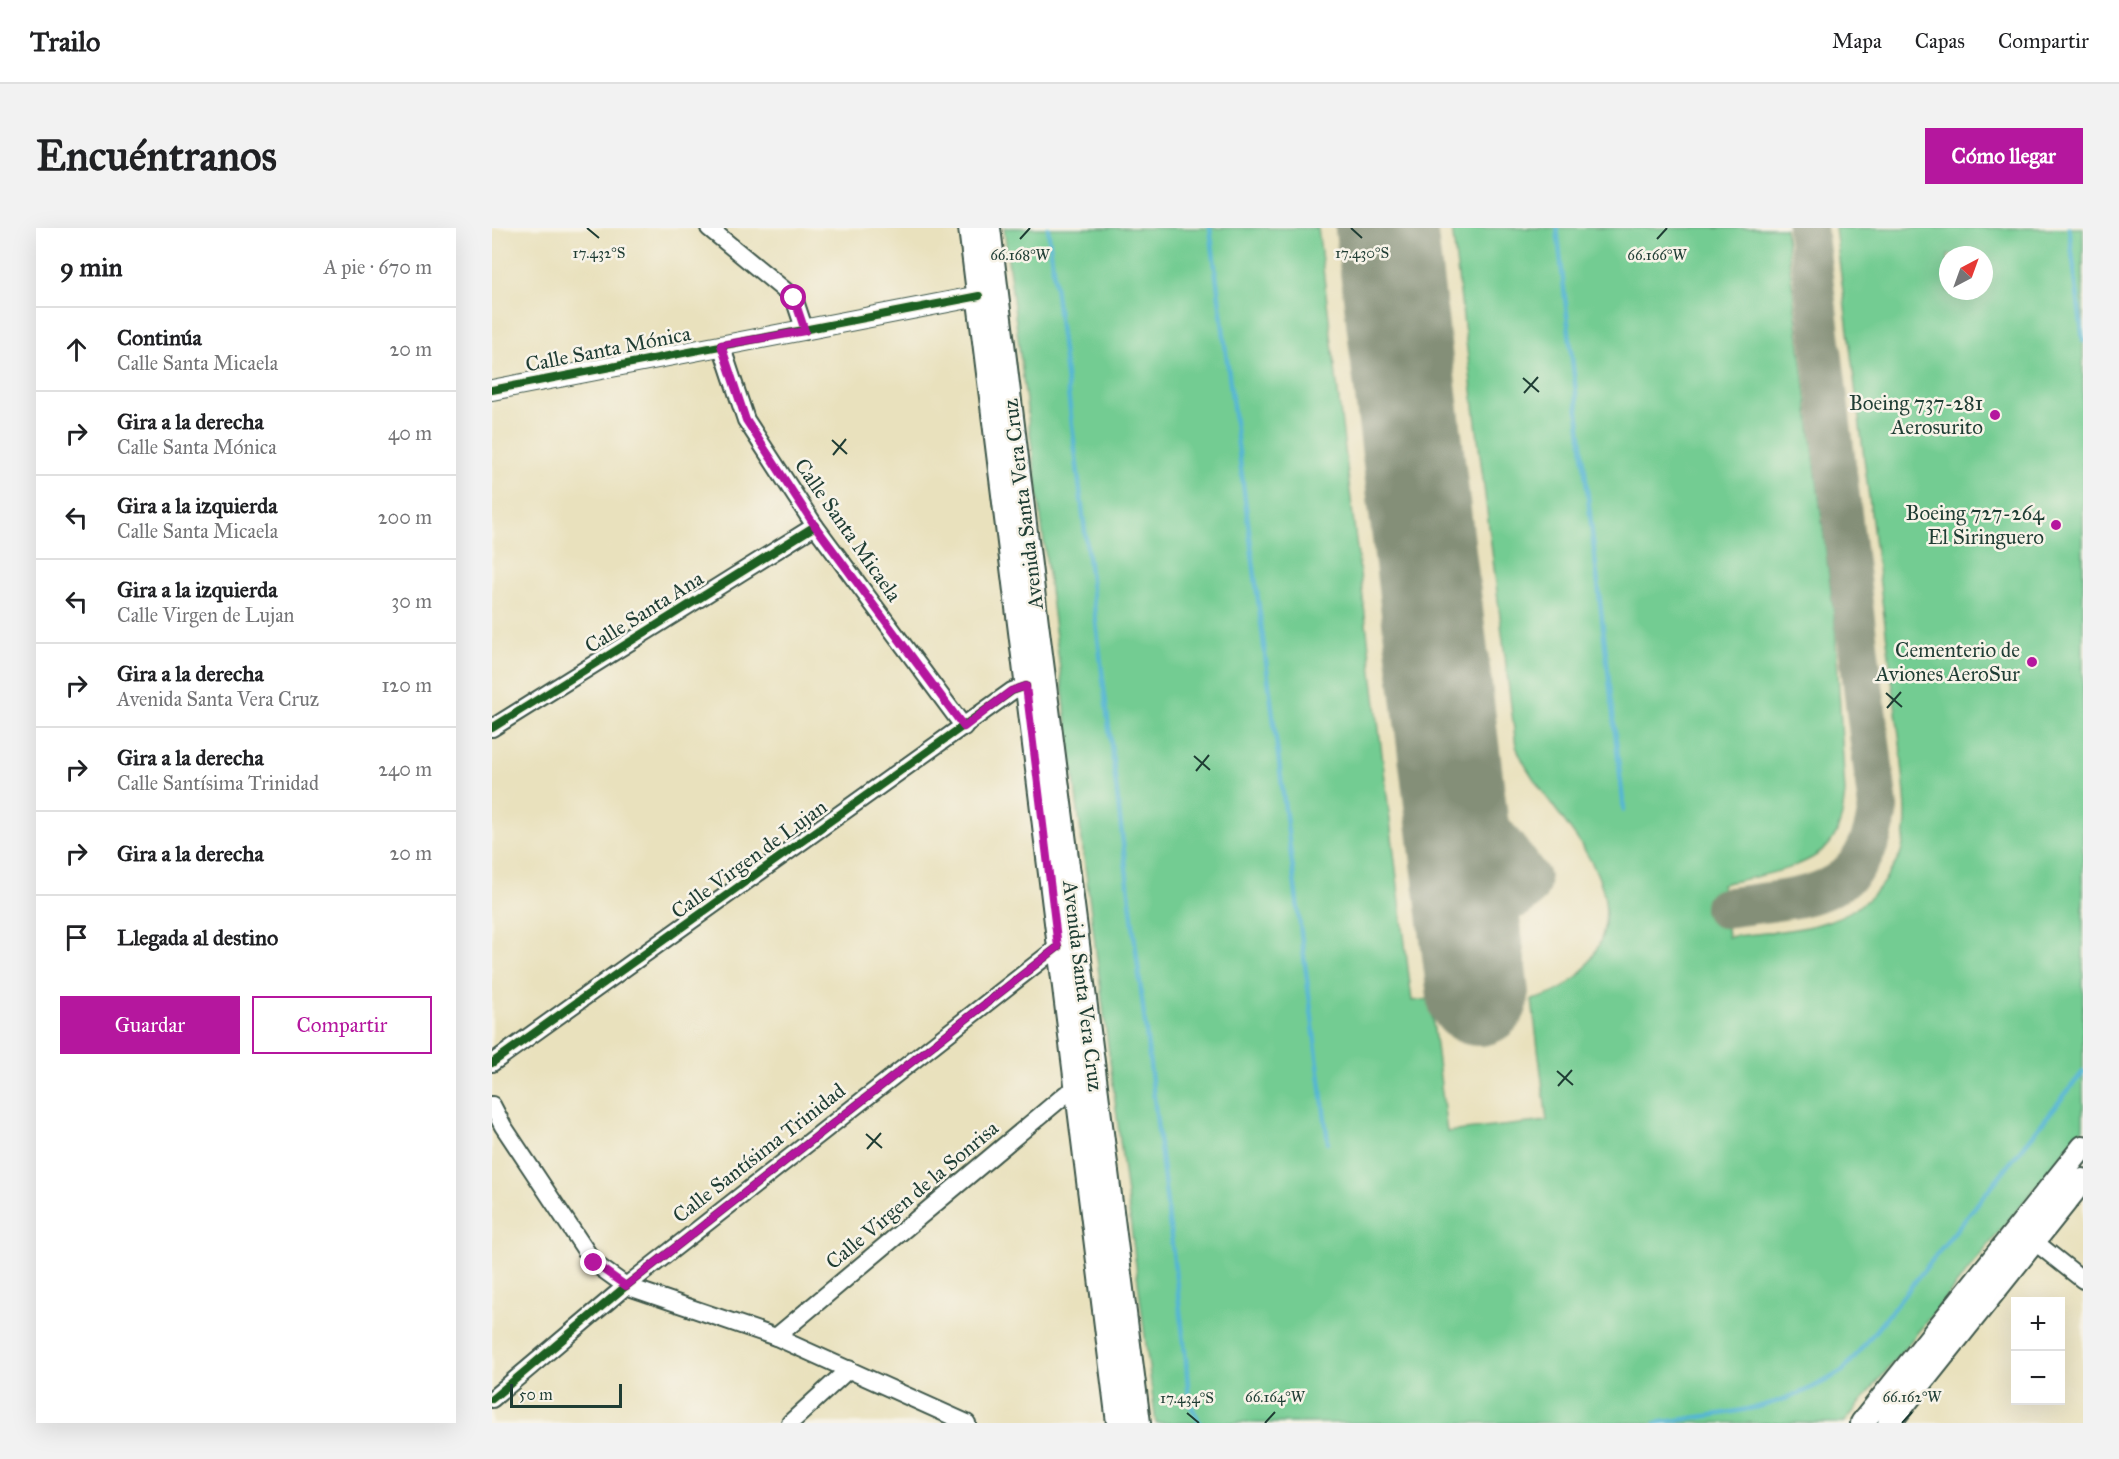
<!DOCTYPE html>
<html lang="es">
<head>
<meta charset="utf-8">
<style>
  :root { --surface:#fff; --page:#f2f2f2; --text:#202124; --muted:#757577; --line:#e0e0e0; --accent:#b5179e }
  body { margin:0; font-family:"IM FELL Great Primer",serif; background:var(--page); color:var(--text) }
  .controls { position:absolute; right:18px; bottom:18px; display:grid; overflow:hidden; border-radius:0px; box-shadow:0 6px 24px #0002 }
  .controls button { width:54px; height:54px; display:grid; place-items:center; padding:0; border:0; border-bottom:2px solid var(--line); background:var(--surface); color:var(--text); font:30px sans-serif }
  .compass { position:absolute; left:1447px; top:18px; width:54px; height:54px; border-radius:50%; background:var(--surface); box-shadow:0 6px 24px #0002; rotate:41deg }
  .scale { position:absolute; left:18px; bottom:15px; width:112px; box-sizing:border-box; padding-left:6px; border:3px solid #1f3d34; border-top:0; font-size:16px; line-height:21px; white-space:nowrap; color:#1f3d34; -webkit-text-stroke:4px #f7f3e8; paint-order:stroke }
  .stop { position:absolute; width:18px; height:18px; margin:-14px; border:4px solid #b5179e; border-radius:50%; background:#fff }
  .stop.end { background:#b5179e; border-color:#fff; box-shadow:0 2px 6px #0008 }
  .list { margin:0; padding:0; list-style:none }
  h2 { display:flex; justify-content:space-between; align-items:center; height:78px; margin:0; padding:0 24px; font-size:26px }
  h2 small { font-size:20px; font-weight:400; color:var(--muted) }
  .list li { display:grid; grid-template-columns:39px 1fr auto; gap:18px; align-items:center; box-sizing:border-box; height:84px; padding:0 24px; border-top:2px solid var(--line) }
  .list b { display:block; font-size:22px; white-space:nowrap }
  .list p { margin:0; font-size:20px; white-space:nowrap; color:var(--muted) }
  .list em { font-size:20px; font-style:normal; color:var(--muted) }
  .actions { display:flex; gap:12px; padding:18px 24px }
  .actions a { flex:1; padding:14px 0; border:2px solid var(--accent); border-radius:0px; text-align:center; font-size:21px; color:var(--accent) }
  .actions .main { background:var(--accent); color:#fff }
  .icon { flex:none; width:33px; height:33px; fill:none; stroke:currentColor; stroke-width:2; stroke-linecap:round; stroke-linejoin:round }
  .map { position:relative; flex:none; width:1591px; height:1195px; overflow:hidden; border-radius:0px }
  header { display:flex; align-items:center; gap:36px; box-sizing:border-box; height:84px; padding:0 30px; background:var(--surface); border-bottom:2px solid var(--line) }
  header strong { font-size:28px }
  nav { display:flex; gap:33px; margin-inline-start:auto; font-size:21px }
  .intro { display:flex; align-items:center; justify-content:space-between; box-sizing:border-box; height:144px; padding:0 36px }
  h1 { margin:0; font-size:42px }
  .button { padding:15px 27px; border-radius:0px; background:var(--accent); color:#fff; font-size:21px; font-weight:700 }
  main { display:flex; gap:36px; padding:0 36px }
  aside { flex:1; background:var(--surface); border-radius:0px; box-shadow:0 6px 24px #0002 }
  .map>svg:first-child { display:block }
</style>
</head>
<body>
<header>
<strong>Trailo</strong>
<nav><a>Mapa</a><a>Capas</a><a>Compartir</a></nav>
</header>
<div class="intro"><h1>Encuéntranos</h1><a class="button">Cómo llegar</a></div>
<main>
<aside>
<h2>9 min<small>A pie · 670 m</small></h2>
<ul class="list">
<li><svg class="icon" aria-label="ahead" viewBox="0 0 24 24"><path d="M12 20V5M6 11l6-6 6 6"/></svg><div><b>Continúa</b><p>Calle Santa Micaela</p></div><em>20 m</em></li>
<li><svg class="icon" aria-label="right" viewBox="0 0 24 24"><path d="M7 20v-9h11M14 6l5 5-5 5"/></svg><div><b>Gira a la derecha</b><p>Calle Santa Mónica</p></div><em>40 m</em></li>
<li><svg class="icon" aria-label="left" viewBox="0 0 24 24"><path d="M17 20v-9H6M10 6l-5 5 5 5"/></svg><div><b>Gira a la izquierda</b><p>Calle Santa Micaela</p></div><em>200 m</em></li>
<li><svg class="icon" aria-label="left" viewBox="0 0 24 24"><path d="M17 20v-9H6M10 6l-5 5 5 5"/></svg><div><b>Gira a la izquierda</b><p>Calle Virgen de Lujan</p></div><em>30 m</em></li>
<li><svg class="icon" aria-label="right" viewBox="0 0 24 24"><path d="M7 20v-9h11M14 6l5 5-5 5"/></svg><div><b>Gira a la derecha</b><p>Avenida Santa Vera Cruz</p></div><em>120 m</em></li>
<li><svg class="icon" aria-label="right" viewBox="0 0 24 24"><path d="M7 20v-9h11M14 6l5 5-5 5"/></svg><div><b>Gira a la derecha</b><p>Calle Santísima Trinidad</p></div><em>240 m</em></li>
<li><svg class="icon" aria-label="right" viewBox="0 0 24 24"><path d="M7 20v-9h11M14 6l5 5-5 5"/></svg><div><b>Gira a la derecha</b></div><em>20 m</em></li>
<li><svg class="icon" aria-label="arrive" viewBox="0 0 24 24"><path d="M6 21V4h12l-3 4 3 4H6"/></svg><div><b>Llegada al destino</b></div></li>
</ul>
<div class="actions"><a class="main">Guardar</a><a>Compartir</a></div>
</aside>
<div class="map">
<svg width="1591" height="1195" viewBox="0 0 1591 1195">
  <rect width="100%" height="100%" fill="#f7f3e8"/>
  <filter id="ink" filterUnits="userSpaceOnUse"><feTurbulence type="fractalNoise" baseFrequency=".0167" numOctaves="2"/><feDisplacementMap in="SourceGraphic" scale="12" xChannelSelector="R" yChannelSelector="G"/><feConvolveMatrix kernelMatrix="1 2 1 2 8 2 1 2 1" color-interpolation-filters="sRGB"/></filter>
  <filter id="wash" filterUnits="userSpaceOnUse"><feTurbulence type="fractalNoise" baseFrequency=".008" numOctaves="4" result="noise"/><feDisplacementMap in="SourceGraphic" scale="24" xChannelSelector="R" yChannelSelector="G"/><feGaussianBlur stdDeviation="1.35" result="paint"/><feColorMatrix in="noise" values="0 0 0 0 0 0 0 0 0 0 0 0 0 0 0 0 0 1.4 0 .05"/><feComposite in="paint" operator="in"/></filter>
  <g filter="url(#wash)">
    <rect width="100%" height="100%" fill="#e9e1bd"/>
    <!-- green -->
    <path fill="#73cc92" stroke="#498463" stroke-width="1.5" fill-rule="evenodd" d="M 512,0 L 826,0 L 920,773 L 938,771 L 955,904 L 1055,893 L 1040,772 C 1067,766 1087,753 1101,728 C 1149,649 1050,585 1024,518 L 960,0 L 1293,0 L 1343,395 L 1353,565 C 1351,581 1350,596 1341,611 C 1324,640 1262,649 1230,656 L 1236,709 C 1295,702 1365,703 1398,644 C 1402,638 1407,631 1409,624 C 1419,592 1411,555 1409,523 L 1343,0 L 1591,0 L 1591,901 L 1352,1195 L 664,1195 ZM 1456,27 L 1492,27 L 1492,63 L 1456,63 Z"/>
    <g fill="none" stroke-linecap="round" stroke-linejoin="round">
      <!-- stream -->
      <g stroke="#54b6d3" stroke-width="4.5">
        <polyline points="556,0 694,1132 697,1174 708,1195"/>
        <polyline points="718,0 836,914"/>
        <polyline points="1065,0 1132,582"/>
        <polyline points="1577,0 1591,113"/>
        <path d="M 1163,1195 C 1235,1185 1288,1183 1352,1142 L 1591,844"/>
      </g>
      <!-- taxiway -->
      <g stroke="#848f78" stroke-width="40">
        <path d="M 959,538 L 983,580 L 1038,650 C 1040,660 1033,664 1025,670"/>
        <path d="M 1232,680 C 1310,668 1372,675 1386,580 L 1315,0"/>
      </g>
      <!-- runway -->
      <polyline stroke="#848f78" stroke-width="102" points="894,0 986,767"/>
    </g>
  </g>
  <g filter="url(#ink)">
    <g fill="none" stroke-linecap="round" stroke-linejoin="round">
      <defs>
        <g id="minor">
          <polyline points="217,0 302,70 313,103"/>
          <polyline points="229,117 254,192 323,298 472,499"/>
          <polyline points="0,500 323,298"/>
          <polyline points="0,835 520,463 534,458"/>
          <polyline points="0,877 11,898 102,1035 134,1058 284,1109 475,1195"/>
          <polyline points="1533,1006 1591,1052"/>
          <polyline points="284,1109 574,866 585,861"/>
          <polyline points="0,1171 134,1058 566,719"/>
          <polyline points="298,1195 357,1141"/>
        </g>
        <polyline id="tertiary" points="0,162 487,68"/>
        <g id="secondary">
          <polyline points="478,0 626,1195"/>
          <polyline points="497,0 545,395 647,1195"/>
          <polyline points="1370,1195 1591,919"/>
          <polyline points="1397,1195 1591,952"/>
        </g>
      </defs>
      <!-- minor casing -->
      <use href="#minor" stroke="#3d5649" stroke-width="20"/>
      <!-- tertiary casing -->
      <use href="#tertiary" stroke="#3d5649" stroke-width="22"/>
      <!-- secondary casing -->
      <use href="#secondary" stroke="#3d5649" stroke-width="26"/>
      <!-- minor -->
      <use href="#minor" stroke="#fff" stroke-width="16"/>
      <!-- tertiary -->
      <use href="#tertiary" stroke="#fff" stroke-width="20"/>
      <!-- secondary -->
      <use href="#secondary" stroke="#fff" stroke-width="22"/>
      <defs>
        <g id="cycleway">
          <polyline points="0,162 487,68"/>
          <polyline points="0,500 323,298"/>
          <polyline points="0,835 520,463 534,458"/>
          <polyline points="0,1171 134,1058 566,719"/>
        </g>
      </defs>
      <!-- cycleway casing -->
      <use href="#cycleway" stroke="#f7f3e8" stroke-width="11"/>
      <!-- cycleway -->
      <use href="#cycleway" stroke="#1b5e20" stroke-width="8"/>
    </g>
  </g>
  <g fill="none" stroke-linecap="round" stroke-linejoin="round" filter="url(#ink)">
    <!-- route -->
    <polyline stroke="#b5179e" stroke-width="8" points="102,1035 134,1058 566,719 534,458 519,463 472,499 323,298 254,192 229,117 313,103 302,70"/>
  </g>
  <!-- ticks -->
  <path fill="none" stroke="#1f3d34" stroke-width="2" d="M 95,0 L 107,10M 859,0 L 870,10M 528,11 L 538,0M 1165,11 L 1175,0M 1031,150 L 1047,164M 1032,165 L 1046,149M 340,212 L 355,226M 341,227 L 354,211M 1394,465 L 1410,479M 1395,480 L 1409,464M 702,528 L 718,542M 704,543 L 717,527M 1065,843 L 1081,857M 1066,858 L 1080,842M 374,906 L 390,920M 375,921 L 389,905M 695,1185 L 707,1195M 773,1195 L 783,1184M 1410,1195 L 1420,1184"/>
  <!-- markers -->
  <g fill="#b5179e" stroke="#f7f3e8" stroke-width="2">
    <circle cx="1503" cy="187" r="6"/>
    <circle cx="1564" cy="297" r="6"/>
    <circle cx="1540" cy="434" r="6"/>
  </g>
  <g text-anchor="middle" dominant-baseline="central" stroke-width="5" stroke-linejoin="round" paint-order="stroke">
    <!-- street labels -->
    <g font-size="21" fill="#1f3d34" stroke="#f7f3e8">
      <text transform="translate(116 121) rotate(-11)">Calle Santa Mónica</text>
      <text transform="translate(531 276) rotate(-97)">Avenida Santa Vera Cruz</text>
      <text transform="translate(356 302) rotate(55)">Calle Santa Micaela</text>
      <text transform="translate(152 384) rotate(-32)">Calle Santa Ana</text>
      <text transform="translate(257 631) rotate(-36)">Calle Virgen de Lujan</text>
      <text transform="translate(591 758) rotate(83)">Avenida Santa Vera Cruz</text>
      <text transform="translate(267 925) rotate(-38)">Calle Santísima Trinidad</text>
      <text transform="translate(420 967) rotate(-40)">Calle Virgen de la Sonrisa</text>
    </g>
    <!-- poi labels -->
    <g font-size="21" fill="#1f3d34" stroke="#f7f3e8" text-anchor="end">
      <text x="1491" y="175">Boeing 737-281<tspan x="1491" dy="24">Aerosurito</tspan></text>
      <text x="1552" y="285">Boeing 727-264<tspan x="1552" dy="24">El Siringuero</tspan></text>
      <text x="1528" y="422">Cementerio de<tspan x="1528" dy="24">Aviones AeroSur</tspan></text>
    </g>
  </g>
  <g font-size="15" text-anchor="middle" fill="#1f3d34" stroke="#f7f3e8" stroke-width="5" stroke-linejoin="round" paint-order="stroke">
    <text x="107" y="30">17.432°S</text>
    <text x="870" y="30">17.430°S</text>
    <text x="528" y="32">66.168°W</text>
    <text x="1165" y="32">66.166°W</text>
    <text x="783" y="1174">66.164°W</text>
    <text x="1420" y="1174">66.162°W</text>
    <text x="695" y="1175">17.434°S</text>
  </g>
</svg>
<div class="controls">
<button>+</button>
<button>−</button>
</div>
<svg class="compass" viewBox="-18 -18 36 36"><path d="M0-13l5 13h-10z" fill="#e53935"/><path d="M0 13l5-13h-10z" fill="#757577"/></svg>
<div class="scale">50 m</div>
<div class="stop" style="left:302px;top:70px"></div>
<div class="stop end" style="left:102px;top:1035px"></div>
</div>
</main>
</body>
</html>
